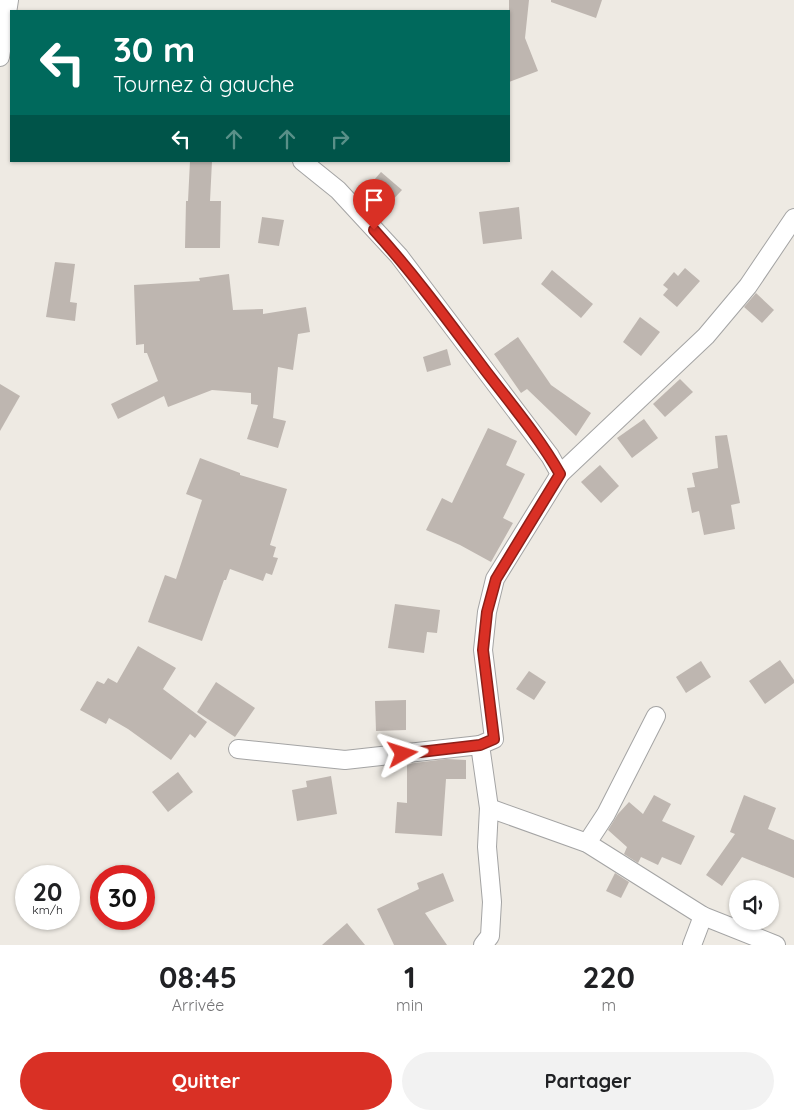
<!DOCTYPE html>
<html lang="fr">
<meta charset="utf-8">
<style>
:root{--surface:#fff;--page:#f2f2f2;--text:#202124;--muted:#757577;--accent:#d93025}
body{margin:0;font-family:Quicksand,sans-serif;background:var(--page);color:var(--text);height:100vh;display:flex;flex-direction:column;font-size:19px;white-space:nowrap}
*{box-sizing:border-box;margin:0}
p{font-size:16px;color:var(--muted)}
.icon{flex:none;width:28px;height:28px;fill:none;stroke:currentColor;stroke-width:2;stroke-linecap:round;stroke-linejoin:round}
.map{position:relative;height:945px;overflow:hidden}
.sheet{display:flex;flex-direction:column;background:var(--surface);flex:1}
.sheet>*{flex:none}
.top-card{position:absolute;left:10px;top:10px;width:500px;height:152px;border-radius:0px;box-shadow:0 1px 4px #0004;background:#00695c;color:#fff;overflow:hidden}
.buttons{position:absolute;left:729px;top:880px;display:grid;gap:10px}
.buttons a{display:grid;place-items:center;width:50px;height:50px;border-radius:50%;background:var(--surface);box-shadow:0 1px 4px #0004;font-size:25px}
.speed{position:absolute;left:15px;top:865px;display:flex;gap:10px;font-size:25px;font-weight:700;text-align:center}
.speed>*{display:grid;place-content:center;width:65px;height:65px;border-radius:50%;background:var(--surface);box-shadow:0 1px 4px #0004;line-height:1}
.speed small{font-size:12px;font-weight:400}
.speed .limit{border:8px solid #d22;background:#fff;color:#111}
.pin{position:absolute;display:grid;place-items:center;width:42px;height:42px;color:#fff;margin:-51px -21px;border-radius:50% 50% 50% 0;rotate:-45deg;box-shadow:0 0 5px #0007}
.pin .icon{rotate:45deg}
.me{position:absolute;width:55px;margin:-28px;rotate:84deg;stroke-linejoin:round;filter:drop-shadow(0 0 4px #0008)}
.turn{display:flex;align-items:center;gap:18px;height:105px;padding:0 20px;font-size:22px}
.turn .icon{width:65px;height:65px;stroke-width:2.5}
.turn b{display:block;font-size:35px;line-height:42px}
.lanes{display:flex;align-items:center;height:48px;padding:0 20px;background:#0003;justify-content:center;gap:25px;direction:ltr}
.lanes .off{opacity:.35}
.eta{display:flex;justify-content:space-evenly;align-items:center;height:85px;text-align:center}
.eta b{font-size:30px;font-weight:800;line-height:35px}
.button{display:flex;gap:10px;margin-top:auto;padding:10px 20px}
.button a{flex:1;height:58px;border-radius:30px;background:var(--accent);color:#fff;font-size:20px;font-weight:800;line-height:58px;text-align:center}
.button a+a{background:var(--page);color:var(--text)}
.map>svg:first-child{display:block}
.building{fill:#beb6b0}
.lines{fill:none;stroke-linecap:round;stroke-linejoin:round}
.minor-casing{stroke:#a4a4a4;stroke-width:20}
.minor{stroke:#fff;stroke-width:18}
.route-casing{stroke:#8d1f18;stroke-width:12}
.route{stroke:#d93025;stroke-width:9}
</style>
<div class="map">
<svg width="794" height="945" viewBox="0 0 794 945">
<rect width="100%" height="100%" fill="#eeeae3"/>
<g class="building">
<polygon points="509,0 529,0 525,38 538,71 509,82"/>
<polygon points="551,0 602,0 596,18 551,2"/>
<polygon points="190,161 212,161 210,201 221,201 220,248 185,248 186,201 188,201"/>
<polygon points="381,172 402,190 387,206 367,188"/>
<polygon points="519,207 522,239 483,244 479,212"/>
<polygon points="262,217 284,220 279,246 258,243"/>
<polygon points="55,262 75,264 70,302 77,303 75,321 46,317"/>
<polygon points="685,268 700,281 677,307 663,295 668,289 663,285 674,272 678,276"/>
<polygon points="552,270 593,304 581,318 541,284"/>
<polygon points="229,274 233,310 263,309 263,314 306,307 310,332 298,334 293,370 278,367 273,418 286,421 278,448 247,439 258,405 251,404 251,393 212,390 168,407 164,396 118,419 111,404 158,381 147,353 144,353 144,344 136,345 134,285 200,281 199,278"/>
<polygon points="756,293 774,310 762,323 744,307"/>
<polygon points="640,317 660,332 641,356 623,342"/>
<polygon points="518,337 551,385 591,413 576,436 527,389 521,393 494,354"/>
<polygon points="447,349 451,365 427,372 423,357"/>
<polygon points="680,379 693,392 665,417 653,404"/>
<polygon points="0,384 20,396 0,431"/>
<polygon points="644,419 658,438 632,458 617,438"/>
<polygon points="488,428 517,441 506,465 525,474 503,518 513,523 491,562 460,545 426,530 442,498 452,503"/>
<polygon points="727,435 740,503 731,505 735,529 704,535 699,511 692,513 687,488 695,487 692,473 718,468 715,436"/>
<polygon points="200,458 240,473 240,475 287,489 270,545 276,547 273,557 278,558 272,575 266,573 263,581 230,569 226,580 224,580 202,641 148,622 165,575 176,579 202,500 186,494"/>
<polygon points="600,465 619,486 601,503 581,482"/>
<polygon points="395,604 440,610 437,633 427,632 424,653 388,648"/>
<polygon points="138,646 176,668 163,689 207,722 195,738 190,734 171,760 128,729 109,718 106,724 80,710 97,681 104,684 108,678 117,683"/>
<polygon points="780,660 794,680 794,683 765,704 749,681"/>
<polygon points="701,661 711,677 686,693 676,677"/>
<polygon points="529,671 546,682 534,700 516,689"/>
<polygon points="216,682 255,708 235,737 197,712"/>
<polygon points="406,700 406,730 376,731 375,701"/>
<polygon points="446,759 466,760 466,779 446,779 442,836 395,833 397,802 407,803 407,764"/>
<polygon points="178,772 193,792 168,812 152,792"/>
<polygon points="331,776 337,814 297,821 292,790 307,787 306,781"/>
<polygon points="654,795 671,804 662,821 695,836 681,865 662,857 658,865 641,857 638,863 624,854 627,847 608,830 618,814 629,802 643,814"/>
<polygon points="744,795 776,808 768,829 794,840 794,878 742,857 722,886 706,875 735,834 730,832"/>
<polygon points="443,873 454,901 425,913 447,945 394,945 377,909 419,889 417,883"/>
<polygon points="615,873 629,882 621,898 606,891"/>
<polygon points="347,923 365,945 322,945"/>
</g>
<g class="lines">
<g class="minor-casing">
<g id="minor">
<polyline points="0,57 9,0"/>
<polyline points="302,161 338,190 399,256 550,456 560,474 495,579 487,612 483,650 494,739 480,745 489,808 487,847 492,902 490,936 483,945"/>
<polyline points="560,474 706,336 748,286 794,218"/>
<polyline points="238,749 345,760 480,745"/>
<polyline points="489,808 587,843 703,916 776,945"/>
<polyline points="587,843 606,814 656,716"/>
<polyline points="692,945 703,916"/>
</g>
</g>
<use href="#minor" class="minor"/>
</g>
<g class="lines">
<g class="route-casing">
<path id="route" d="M 374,230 C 414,274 449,322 485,370 C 511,404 539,437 560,474 L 496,579 L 487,612 L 483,650 L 494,739 L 480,745 L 403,754"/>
</g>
<use href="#route" class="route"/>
</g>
</svg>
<div class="buttons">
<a><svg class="icon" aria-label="sound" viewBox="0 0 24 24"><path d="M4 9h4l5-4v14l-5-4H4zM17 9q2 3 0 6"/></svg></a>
</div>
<div class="speed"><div>20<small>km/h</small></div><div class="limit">30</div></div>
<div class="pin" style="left:374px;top:230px;background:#d93025"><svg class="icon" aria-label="arrive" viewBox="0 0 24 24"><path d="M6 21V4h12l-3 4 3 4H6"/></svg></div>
<svg class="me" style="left:403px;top:754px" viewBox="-20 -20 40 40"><path d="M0-17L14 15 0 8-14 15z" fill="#d93025" stroke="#fff" stroke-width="4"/></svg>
<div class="top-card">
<div class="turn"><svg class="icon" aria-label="left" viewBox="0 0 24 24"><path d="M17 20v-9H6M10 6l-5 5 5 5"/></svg><div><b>30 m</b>Tournez à gauche</div></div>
<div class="lanes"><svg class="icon" aria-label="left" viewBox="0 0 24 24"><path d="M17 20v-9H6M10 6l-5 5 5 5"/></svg><svg class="icon off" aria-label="ahead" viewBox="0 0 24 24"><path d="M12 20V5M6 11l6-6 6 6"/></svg><svg class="icon off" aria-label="ahead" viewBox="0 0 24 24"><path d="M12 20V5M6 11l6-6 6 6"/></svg><svg class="icon off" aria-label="right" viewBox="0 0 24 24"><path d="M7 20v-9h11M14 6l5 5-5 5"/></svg></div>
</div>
</div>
<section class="sheet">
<div class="eta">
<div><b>08:45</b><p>Arrivée</p></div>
<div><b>1</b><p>min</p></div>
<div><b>220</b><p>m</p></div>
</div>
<div class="button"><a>Quitter</a><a>Partager</a></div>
</section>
